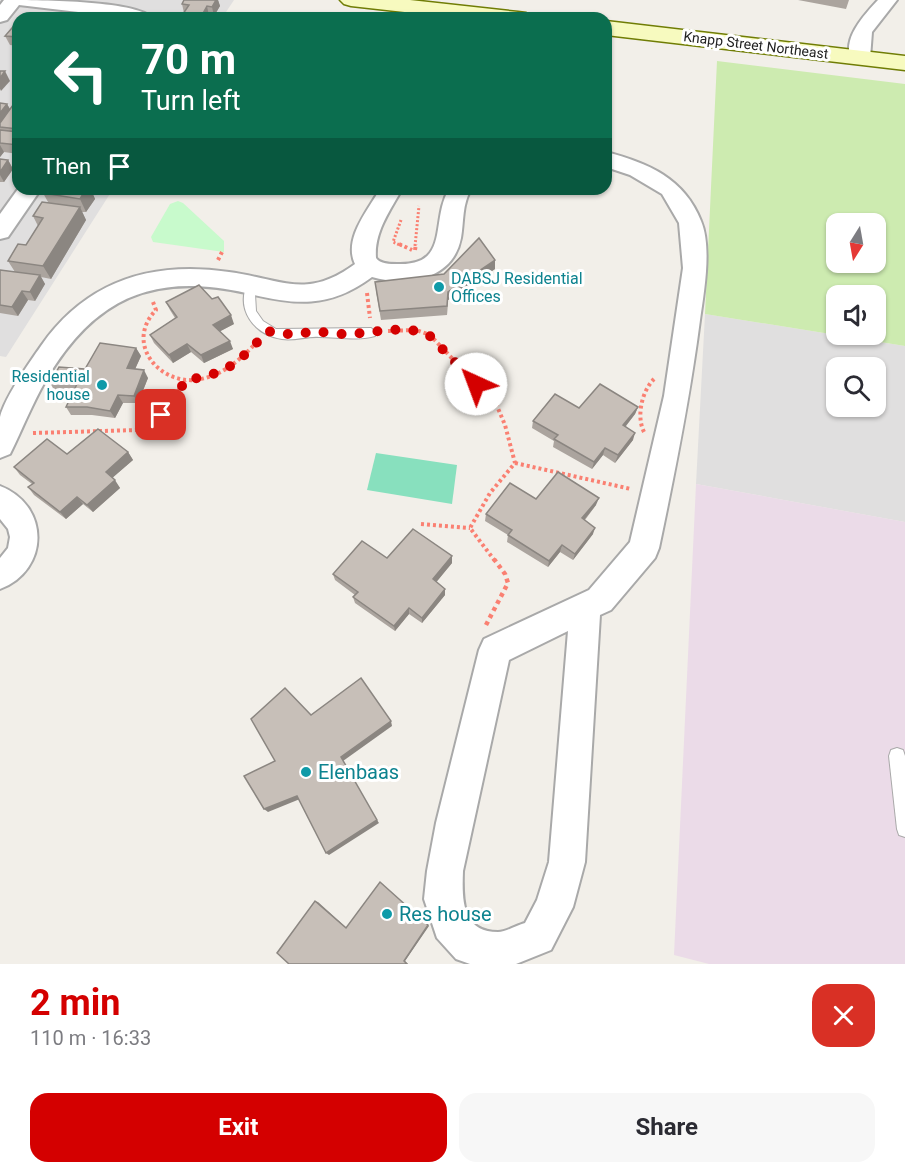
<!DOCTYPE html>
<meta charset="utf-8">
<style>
:root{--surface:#fff;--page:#f7f7f7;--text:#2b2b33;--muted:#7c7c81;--accent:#d40000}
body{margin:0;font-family:Roboto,sans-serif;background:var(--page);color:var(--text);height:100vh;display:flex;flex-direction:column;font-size:22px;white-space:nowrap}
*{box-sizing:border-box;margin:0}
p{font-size:20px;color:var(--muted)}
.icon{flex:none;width:33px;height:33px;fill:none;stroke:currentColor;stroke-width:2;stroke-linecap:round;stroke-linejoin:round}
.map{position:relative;height:964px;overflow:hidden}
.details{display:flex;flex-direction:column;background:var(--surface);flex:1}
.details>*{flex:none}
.banner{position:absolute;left:12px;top:12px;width:600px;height:183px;border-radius:18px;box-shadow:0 2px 4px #0004;background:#0b6e4f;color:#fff;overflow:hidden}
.needle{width:39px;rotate:191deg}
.controls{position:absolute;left:826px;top:213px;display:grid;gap:12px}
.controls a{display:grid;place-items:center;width:60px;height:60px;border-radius:12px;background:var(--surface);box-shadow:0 2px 4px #0004;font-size:30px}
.pin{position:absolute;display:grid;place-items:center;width:51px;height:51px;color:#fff;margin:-26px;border-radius:12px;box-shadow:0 3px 9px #0006}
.me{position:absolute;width:66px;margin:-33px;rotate:317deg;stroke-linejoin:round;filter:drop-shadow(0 0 4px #0008)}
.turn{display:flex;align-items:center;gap:21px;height:126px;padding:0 30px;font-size:27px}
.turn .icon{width:78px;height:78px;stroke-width:2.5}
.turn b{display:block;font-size:42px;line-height:51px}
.then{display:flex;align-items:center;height:57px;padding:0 30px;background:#0003;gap:12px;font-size:22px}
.round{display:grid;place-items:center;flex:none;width:63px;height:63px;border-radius:18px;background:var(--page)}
.summary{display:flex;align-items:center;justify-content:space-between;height:102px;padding:0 30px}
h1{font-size:36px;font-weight:700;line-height:45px;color:var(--accent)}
.action{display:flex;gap:12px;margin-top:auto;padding:12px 30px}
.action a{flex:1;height:69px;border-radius:18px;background:var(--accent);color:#fff;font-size:24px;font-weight:700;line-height:69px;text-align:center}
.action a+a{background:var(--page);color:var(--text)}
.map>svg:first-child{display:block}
.residential{fill:#e0dfdf;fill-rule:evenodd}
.industrial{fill:#ebdbe8}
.grass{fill:#cdebb0;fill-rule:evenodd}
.park{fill:#c8facc}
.pitch{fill:#88e0be}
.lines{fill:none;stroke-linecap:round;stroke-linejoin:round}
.service-casing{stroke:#a9a9a9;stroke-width:2}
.minor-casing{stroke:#a9a9a9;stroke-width:4}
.secondary-casing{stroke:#707d05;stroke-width:3}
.path-far2{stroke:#fa8072;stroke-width:3;stroke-dasharray:2 2;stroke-linecap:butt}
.path-far1{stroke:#fa8072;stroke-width:4;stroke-dasharray:3 3;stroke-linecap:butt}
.path{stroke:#fa8072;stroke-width:4.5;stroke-dasharray:4 4;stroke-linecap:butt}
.service{fill:#fff;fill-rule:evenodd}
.minor{fill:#fff;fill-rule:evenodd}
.secondary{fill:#f7fabf;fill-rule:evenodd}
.wall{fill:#aba49e}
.shaded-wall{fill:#8b8681}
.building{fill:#c7bfb8;stroke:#8b8681;stroke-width:1.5}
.route{stroke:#d40000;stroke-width:10;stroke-dasharray:0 18}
.culture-dot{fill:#0f9aa8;stroke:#fff;stroke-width:2}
.labels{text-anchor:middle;stroke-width:6;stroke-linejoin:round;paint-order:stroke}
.far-street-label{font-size:14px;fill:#222;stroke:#fff}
.culture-label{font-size:16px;fill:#0d838f;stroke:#fff;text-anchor:start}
.near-culture-label{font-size:20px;fill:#0d838f;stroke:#fff;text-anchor:start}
</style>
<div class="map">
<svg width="905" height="964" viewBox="0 0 905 964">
<rect width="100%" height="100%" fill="#f2efe9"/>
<g class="residential">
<polygon points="0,0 234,0 222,18 18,18 18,189 113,189 6,357 0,356"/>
<path d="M 705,314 L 905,346 L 905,522 L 696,484 ZM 837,368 L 876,368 L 876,406 L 837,406 Z"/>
</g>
<polygon class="industrial" points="696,484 905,522 905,964 709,964 674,955"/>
<path class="grass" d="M 717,61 L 905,84 L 905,346 L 705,314 ZM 837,224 L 876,224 L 876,262 L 837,262 ZM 837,296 L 876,296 L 876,334 L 837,334 Z"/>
<polygon class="park" points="178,201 183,203 224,241 224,252 153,242 151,237 170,204"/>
<polygon class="pitch" points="376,453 457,465 452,504 367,490"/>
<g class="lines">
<g class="service-casing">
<g id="service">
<path d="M 252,281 L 258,285 L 255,294 L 256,311 L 263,321 L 276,329 L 371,328 L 377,333 L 375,336 C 358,341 337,337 319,337 C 307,336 295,341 282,339 C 254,335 235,309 248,282 Z"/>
<polygon points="897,748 903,750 905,756 905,837 899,835 897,829 889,756 891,750"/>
</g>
</g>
<g class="minor-casing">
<g id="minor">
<path d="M 4,0 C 32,0 137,0 152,18 L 129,18 L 19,5 L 7,20 L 0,22 L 0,5 Z"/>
<path d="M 878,0 L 897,0 L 872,32 L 870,58 L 867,62 L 853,62 C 839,41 865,14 878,0 Z"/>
<path d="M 606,152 C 648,163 684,178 701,221 C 712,247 704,292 700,320 C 690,397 675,472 659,548 L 655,558 L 611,610 L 600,615 L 585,862 L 573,907 L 551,950 L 516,964 L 470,964 L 456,959 L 437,938 L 424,899 L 427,871 L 436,823 L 479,650 L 484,639 L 589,590 L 630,542 L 664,396 L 683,268 L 679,223 L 662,194 L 630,175 L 606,167 ZM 568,631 L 549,862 L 537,900 L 525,923 C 517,925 506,932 498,932 C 461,932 462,898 463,871 L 509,660 Z"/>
<polygon points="18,189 41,189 8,237 0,239 0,214"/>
<path d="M 380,189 L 402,189 C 390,211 374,232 376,258 C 380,264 390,264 397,264 C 451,266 430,221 449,189 L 471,189 C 462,205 464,220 461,238 C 453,280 407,287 372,277 C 329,309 295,305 246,293 C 153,272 94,298 46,380 C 32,404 22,430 10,454 L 0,458 C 0,445 0,429 0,417 C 5,397 29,363 41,346 C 87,280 152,261 229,272 C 282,279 306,300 355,264 C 343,239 368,210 380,189 Z"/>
<path d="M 0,486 C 50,505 50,570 0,589 L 0,558 L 8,548 L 10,537 L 8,529 L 0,519 Z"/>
</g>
</g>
<g class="secondary-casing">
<g id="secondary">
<polygon points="340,0 410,0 518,12 526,13 529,18 458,18 351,6 344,4"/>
<polygon points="606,21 905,56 905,70 606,35"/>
</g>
</g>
<g class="path-far2">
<polyline points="401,220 393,242 402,246"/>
<polyline points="415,246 419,206"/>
</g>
<g class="path-far1">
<polyline points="399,244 412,250"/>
<polyline points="415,250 416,244"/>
<polyline points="218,260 222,252"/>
<polyline points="367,293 370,318"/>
<path d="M 153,302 L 156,310 C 125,342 157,383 195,380 C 221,377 240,360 257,342"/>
<polyline points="388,331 416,330 430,335 497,406 505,425 515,463 490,493 470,528 495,561"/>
<path d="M 644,432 C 636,416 642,391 654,379"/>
<polyline points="33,433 138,430 153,421 166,410 185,380"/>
<polyline points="515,463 631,489"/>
<polyline points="421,524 470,528"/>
</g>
<polyline class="path" points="486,625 508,583 505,574 494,559"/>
<use href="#service" class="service"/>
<use href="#minor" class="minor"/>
<use href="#secondary" class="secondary"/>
</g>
<g class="wall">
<polygon points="184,0 218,0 220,6 214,16 183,14 184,13 182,4"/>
<polygon points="798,0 851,0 849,0 846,9"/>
<polygon points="18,21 18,46 10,45 5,36"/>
<polygon points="18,98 18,154 4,152 0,157 0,103 7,104 10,109"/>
<polygon points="0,159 8,160 13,169 4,182 0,182"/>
<polygon points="46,189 103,189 100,194 92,193 95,199 86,212 82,212 86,220 51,279 41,277 45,284 35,301 28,300 18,316 0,313 0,270 15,272 8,261 26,245 38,226 33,216 48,202 43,193"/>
<polygon points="495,269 448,300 447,315 381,320 376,291"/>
<polygon points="166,302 234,324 220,331 233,349 204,363 191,352 173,363 154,343 150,335 175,318 170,310"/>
<polygon points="136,348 141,356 135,369 148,378 138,403 123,403 115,418 92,415 71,415 66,407 74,392 55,391 50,383 85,369"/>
<polygon points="638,407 635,414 626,426 633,440 615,463 603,455 592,469 553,447 554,441 532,428 533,421 579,408"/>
<polygon points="128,452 133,460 112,478 120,488 93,512 83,504 66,519 34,495 28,487 32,484 20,475 14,467 67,454"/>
<polygon points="536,499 596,505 585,520 593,534 573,560 560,552 548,567 507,542 508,535 485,521 486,514"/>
<polygon points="387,558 452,563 436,582 445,589 445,595 422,623 409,614 395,631 355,603 353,597 355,595 335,580 333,574"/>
</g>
<g class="shaded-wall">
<polygon points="216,0 218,0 220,6 214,16 212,7"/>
<polygon points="207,6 209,16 208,18 201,18 201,17"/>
<polygon points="5,71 10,81 1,91 0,89 0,78"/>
<polygon points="7,104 12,113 0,127 0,113"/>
<polygon points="0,145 4,152 0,157"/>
<polygon points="8,160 13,169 4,182 0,175 0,172"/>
<polygon points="85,189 91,189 95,199 86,212 80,199"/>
<polygon points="98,189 103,189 100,194"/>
<polygon points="80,207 86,220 51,279 43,266"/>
<polygon points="495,260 495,269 448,300 447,315 448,292"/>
<polygon points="40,275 45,284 35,301 30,292"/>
<polygon points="22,291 28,300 18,316 12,307"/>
<polygon points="231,315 234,324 217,333 213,325"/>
<polygon points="230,341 233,349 204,363 201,355"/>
<polygon points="187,344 191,352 173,363 169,355"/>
<polygon points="136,348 141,356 132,376 127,368"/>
<polygon points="144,370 148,378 138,403 134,396"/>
<polygon points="118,395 123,403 115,418 110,411"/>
<polygon points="638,407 635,414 621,432 623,425"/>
<polygon points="635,433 633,440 615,463 618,455"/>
<polygon points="605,448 603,455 592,469 594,462"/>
<polygon points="128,452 133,460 111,479 106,472"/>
<polygon points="115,480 120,488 93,512 87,505"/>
<polygon points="77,497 83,504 66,519 60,512"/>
<polygon points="599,498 596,505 580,525 582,518"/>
<polygon points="595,528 593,534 573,560 575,554"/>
<polygon points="562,545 560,552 548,567 549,561"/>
<polygon points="452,556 452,563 434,585 433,579"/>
<polygon points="445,589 445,595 422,623 422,618"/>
<polygon points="409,608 409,614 395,631 394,626"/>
<polygon points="391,721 392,726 343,761 341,757"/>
<polygon points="297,796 300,799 268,812 264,809"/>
<polygon points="377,820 379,823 329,855 326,853"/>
<polygon points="315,901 318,902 348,929 346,928"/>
<polygon points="428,925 429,926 405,961 408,964 407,964 404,961"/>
</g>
<g class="building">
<polygon points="184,0 216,0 212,7 207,6 201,17 205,17 205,18 172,18 176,13 183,14 189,5 182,4"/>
<polygon points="46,13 43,17 52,18 20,18 23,15"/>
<polygon points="86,16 108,18 84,18"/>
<polygon points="18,21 18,37 5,36"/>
<polygon points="0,71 5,71 0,78"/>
<polygon points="18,98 18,129 0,127 0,123"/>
<polygon points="0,103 7,104 0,113"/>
<polygon points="0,130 18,132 18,145 0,143"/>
<polygon points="0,159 8,160 0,172"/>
<polygon points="46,189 86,189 80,199 43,193"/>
<polygon points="42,202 80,207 43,266 8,261 18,244 26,245 43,218 33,216"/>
<polygon points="479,238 495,260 448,292 447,306 380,311 375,282 444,274"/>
<polygon points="0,270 40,275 30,292 22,291 12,307 0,305"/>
<polygon points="199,285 212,299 218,297 231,315 213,325 230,341 201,355 187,344 169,355 150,335 177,317 166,302"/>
<polygon points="100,343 136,348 127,368 144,370 134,396 118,395 110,411 87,407 66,407 77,384 50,383 59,367 85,369"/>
<polygon points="600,384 638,407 623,425 635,433 618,455 605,448 594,462 554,439 558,435 533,421 555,394 579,408"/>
<polygon points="98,429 128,452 106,472 115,480 87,505 77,497 60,512 28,487 34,483 14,467 47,439 67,454"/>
<polygon points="558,472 599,498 582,518 595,528 575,554 562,545 549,561 508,535 512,530 486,514 510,483 536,499"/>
<polygon points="413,529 452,556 433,579 445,589 422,618 409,608 394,626 353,597 358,592 333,574 362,541 387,558"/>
<polygon points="361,678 391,721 341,757 377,820 326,853 297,796 264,809 244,776 275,761 251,719 285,688 311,715"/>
<polygon points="380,882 428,925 404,961 407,964 289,964 277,953 315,901 346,928"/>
</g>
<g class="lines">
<path class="route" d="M 161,415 L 179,392 L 185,380 C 230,374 238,362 268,331 C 287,337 300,332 319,332 C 326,332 334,334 342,334 C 370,335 403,323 429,335 L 476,384"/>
</g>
<g class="culture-dot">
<circle cx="439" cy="287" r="6"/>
<circle cx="102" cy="385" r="6"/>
<circle cx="306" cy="772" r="6"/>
<circle cx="387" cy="914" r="6"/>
</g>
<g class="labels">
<g class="far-street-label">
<text transform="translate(756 45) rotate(7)" y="5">Knapp Street Northeast</text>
</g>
<g class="culture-label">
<text x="451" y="284">DABSJ Residential<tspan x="451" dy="18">Offices</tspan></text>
<text x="90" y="382" text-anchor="end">Residential<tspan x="90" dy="18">house</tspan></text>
</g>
<g class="near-culture-label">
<text x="318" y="779">Elenbaas</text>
<text x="399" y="921">Res house</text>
</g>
</g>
</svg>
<div class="controls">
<a><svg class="needle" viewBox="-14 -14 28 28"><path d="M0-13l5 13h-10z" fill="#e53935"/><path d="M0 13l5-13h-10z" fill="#7c7c81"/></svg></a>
<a><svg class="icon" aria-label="sound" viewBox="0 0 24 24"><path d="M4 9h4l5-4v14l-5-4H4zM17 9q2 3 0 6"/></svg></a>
<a><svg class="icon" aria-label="search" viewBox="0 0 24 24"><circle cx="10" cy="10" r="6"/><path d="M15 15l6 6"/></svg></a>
</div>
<div class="pin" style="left:161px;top:415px;background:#d93025"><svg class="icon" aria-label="arrive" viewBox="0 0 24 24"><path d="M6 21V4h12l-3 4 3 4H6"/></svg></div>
<svg class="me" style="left:476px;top:384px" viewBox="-20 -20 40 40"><circle r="19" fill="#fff"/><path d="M0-13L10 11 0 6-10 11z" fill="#d40000"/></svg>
<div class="banner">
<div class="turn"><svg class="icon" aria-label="left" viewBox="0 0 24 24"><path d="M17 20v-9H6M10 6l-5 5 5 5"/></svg><div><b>70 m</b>Turn left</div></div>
<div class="then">Then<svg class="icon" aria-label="arrive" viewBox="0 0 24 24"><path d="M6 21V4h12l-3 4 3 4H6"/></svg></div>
</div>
</div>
<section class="details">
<div class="summary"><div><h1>2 min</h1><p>110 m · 16:33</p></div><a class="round" style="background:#d93025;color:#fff"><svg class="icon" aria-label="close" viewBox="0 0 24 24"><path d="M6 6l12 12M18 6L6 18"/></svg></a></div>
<div class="action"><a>Exit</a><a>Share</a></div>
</section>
